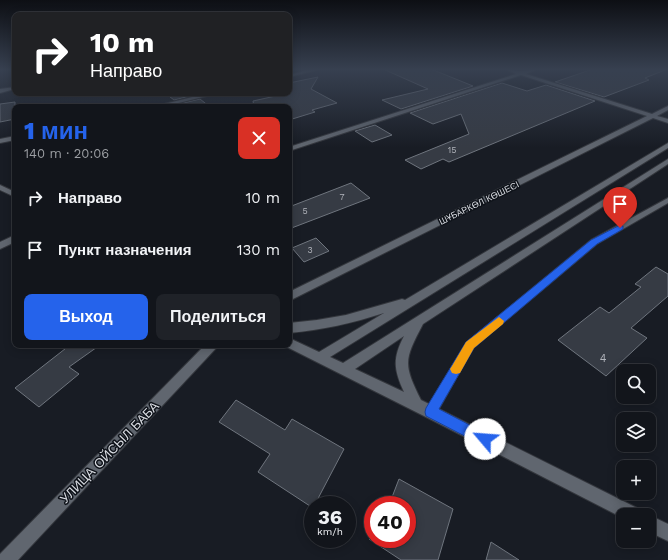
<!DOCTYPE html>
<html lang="ru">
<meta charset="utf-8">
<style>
:root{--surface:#12151b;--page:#1f2228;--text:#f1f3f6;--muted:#9c9fa3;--line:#31343a;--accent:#2563eb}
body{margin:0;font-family:"Work Sans",sans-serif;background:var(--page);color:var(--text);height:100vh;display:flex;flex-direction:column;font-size:15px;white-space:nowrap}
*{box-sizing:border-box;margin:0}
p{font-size:13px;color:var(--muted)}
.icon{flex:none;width:22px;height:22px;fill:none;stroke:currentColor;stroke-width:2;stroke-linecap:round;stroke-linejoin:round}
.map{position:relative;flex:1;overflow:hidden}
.drawer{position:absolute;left:12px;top:104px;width:280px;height:244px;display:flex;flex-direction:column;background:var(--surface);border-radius:8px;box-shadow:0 2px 10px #0003,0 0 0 1px var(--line)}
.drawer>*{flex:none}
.guide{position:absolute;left:12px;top:12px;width:280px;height:84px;border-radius:8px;box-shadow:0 2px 10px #0003,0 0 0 1px var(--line);background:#202124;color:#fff;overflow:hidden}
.tools{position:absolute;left:616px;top:364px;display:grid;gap:8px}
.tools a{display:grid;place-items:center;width:40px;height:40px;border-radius:8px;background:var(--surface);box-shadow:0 2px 10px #0003,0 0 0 1px var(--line);font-size:20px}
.speed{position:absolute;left:304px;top:496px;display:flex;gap:8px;font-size:20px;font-weight:700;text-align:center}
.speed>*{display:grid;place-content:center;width:52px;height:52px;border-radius:50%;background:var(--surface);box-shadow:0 2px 10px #0003,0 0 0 1px var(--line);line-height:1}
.speed small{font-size:10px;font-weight:400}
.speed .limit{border:6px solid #d22;background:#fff;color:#111}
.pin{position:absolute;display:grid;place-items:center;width:34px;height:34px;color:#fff;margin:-41px -17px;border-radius:50% 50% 50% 0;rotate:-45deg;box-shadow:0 0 4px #0007}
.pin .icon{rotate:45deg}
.me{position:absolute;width:44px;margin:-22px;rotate:297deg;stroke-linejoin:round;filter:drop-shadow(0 0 3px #0008)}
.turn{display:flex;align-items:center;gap:14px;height:84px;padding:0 12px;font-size:18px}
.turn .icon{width:52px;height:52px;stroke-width:2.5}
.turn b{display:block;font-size:28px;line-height:34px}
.round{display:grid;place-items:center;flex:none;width:42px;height:42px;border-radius:8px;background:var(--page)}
.overview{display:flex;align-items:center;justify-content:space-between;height:68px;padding:0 12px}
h1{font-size:24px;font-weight:800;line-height:30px;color:var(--accent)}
.action{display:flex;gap:8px;margin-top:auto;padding:8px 12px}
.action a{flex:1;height:46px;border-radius:8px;background:var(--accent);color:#fff;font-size:16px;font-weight:800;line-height:46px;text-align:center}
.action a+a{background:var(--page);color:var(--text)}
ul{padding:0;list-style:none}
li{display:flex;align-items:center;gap:12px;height:52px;padding:0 12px}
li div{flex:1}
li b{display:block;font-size:15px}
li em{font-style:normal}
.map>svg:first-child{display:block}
.building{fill:#363b44;stroke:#6f757e}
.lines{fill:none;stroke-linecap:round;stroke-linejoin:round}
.lane-casing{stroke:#33363c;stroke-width:2}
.street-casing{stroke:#33363c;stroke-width:2}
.secondary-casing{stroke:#33363c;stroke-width:2}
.lane{fill:#60666f;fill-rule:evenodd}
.street{fill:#60666f;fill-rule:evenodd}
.secondary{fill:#60666f;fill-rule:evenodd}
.route{fill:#2563eb;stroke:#184099}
.slow{fill:#f59e0b}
.labels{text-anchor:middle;stroke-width:3;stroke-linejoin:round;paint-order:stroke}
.number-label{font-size:9px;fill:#b1b4bb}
.far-street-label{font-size:9px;fill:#dadde3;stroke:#0f131a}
.near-number-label{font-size:11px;fill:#b1b4bb}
.near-street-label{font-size:13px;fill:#dadde3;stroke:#0f131a}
</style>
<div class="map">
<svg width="668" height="560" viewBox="0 0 668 560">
<rect width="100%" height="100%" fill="#181c24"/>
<g class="building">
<polygon points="383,69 431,69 473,86 401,109 382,100 428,89"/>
<polygon points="593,69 665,69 665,70 645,78 649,80 604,97 555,82"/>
<polygon points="318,77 311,89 337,103 312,110 315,112 289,120 289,107 254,107 253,101 289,93 289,83"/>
<polygon points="502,83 527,91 546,85 595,101 449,162 443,159 421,169 405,160 469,134 461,114 433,124 410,113"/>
<polygon points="165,93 192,93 194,95 174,100"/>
<polygon points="200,99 210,107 183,107 179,104"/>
<polygon points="15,102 15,119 0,122 0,104"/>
<polygon points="375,125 392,135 372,142 355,131"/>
<polygon points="351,183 370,198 289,229 289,207"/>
<polygon points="316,238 329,251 304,262 292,248"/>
<polygon points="656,267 668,274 668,296 631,328 647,338 606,376 558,340 600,307 609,313 641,287 635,284"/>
<polygon points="70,345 100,345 69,367 79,374 39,407 15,388"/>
<polygon points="236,400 285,430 292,419 344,449 313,508 258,472 270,454 219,422"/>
<polygon points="399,479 453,509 438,560 401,560 369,539 407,539 407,505 389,505"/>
<polygon points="491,542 519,560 486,560"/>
</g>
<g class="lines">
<g class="lane-casing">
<polygon id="lane" points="668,198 668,203 597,244 473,348 435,416 431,417 427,416 426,412 427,408 467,342 591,240"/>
</g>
<g class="street-casing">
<g id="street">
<polygon points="311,69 321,69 289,77 289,75"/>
<path d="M 505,69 C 511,69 518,72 523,71 C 528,71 532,69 537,69 L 526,74 L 652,114 L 668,106 L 668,110 L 657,116 L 668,119 L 668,123 L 653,118 L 289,301 L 289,292 L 647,116 L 521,75 L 289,151 L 289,147 L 516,74 Z"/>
<polygon points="15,87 15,89 0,93 0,89"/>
<polygon points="209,93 219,93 162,107 152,107"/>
<polygon points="15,136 15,140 0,143 0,139"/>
<polygon points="15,235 15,242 0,249 0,242"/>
<polygon points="205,345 219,345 18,560 0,560 0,554"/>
</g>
</g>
<g class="secondary-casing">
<g id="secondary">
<path d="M 668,143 L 668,148 L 330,357 L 343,363 L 668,159 L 668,164 L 423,324 C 404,360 403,364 421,400 L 639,509 L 641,515 L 623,515 L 623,518 L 426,417 L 285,346 L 284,345 L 289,345 L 289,338 L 319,352 L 384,313 C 353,323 322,330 289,333 L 289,323 L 317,320 L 346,315 L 402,299 L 405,300 ZM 404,336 C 392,359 394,370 404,392 L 355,369 Z"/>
<polygon points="0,185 15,192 15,197 0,190"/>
<polygon points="649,515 668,524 668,541 649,532"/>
</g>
</g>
<use href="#lane" class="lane"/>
<use href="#street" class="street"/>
<use href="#secondary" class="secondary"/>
</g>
<linearGradient id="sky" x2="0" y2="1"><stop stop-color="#0d0f14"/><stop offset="0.47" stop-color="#374050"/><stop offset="1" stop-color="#374050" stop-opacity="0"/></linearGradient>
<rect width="668" height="148" fill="url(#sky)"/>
<polygon class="route" points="620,225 623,226 623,229 597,244 474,348 439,409 489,435 491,439 489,444 485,446 480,444 426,416 425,412 426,408 466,342 591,240"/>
<polygon class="slow" points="499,317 504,321 503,324 474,348 460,373 456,374 452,373 450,369 452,366 466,342"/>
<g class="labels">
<g class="number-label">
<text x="452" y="153">15</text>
<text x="342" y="200">7</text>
<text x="305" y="214">5</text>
<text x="310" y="253">3</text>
</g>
<g class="far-street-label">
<text transform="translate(479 203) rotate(-26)" y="3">ШҰБАРКӨЛ КӨШЕСІ</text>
</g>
<g class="near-number-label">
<text x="603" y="362">4</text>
</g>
<g class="near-street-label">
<text transform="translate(109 452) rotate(-46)" y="5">УЛИЦА ОЙСЫЛ БАБА</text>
</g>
</g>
</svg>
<div class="tools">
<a><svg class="icon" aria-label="search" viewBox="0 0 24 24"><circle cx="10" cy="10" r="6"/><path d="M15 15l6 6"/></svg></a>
<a><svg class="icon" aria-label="layers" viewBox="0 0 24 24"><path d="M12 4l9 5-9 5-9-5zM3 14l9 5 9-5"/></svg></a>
<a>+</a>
<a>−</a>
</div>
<div class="speed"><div>36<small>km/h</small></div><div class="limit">40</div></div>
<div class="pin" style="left:620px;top:228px;background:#d93025"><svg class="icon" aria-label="arrive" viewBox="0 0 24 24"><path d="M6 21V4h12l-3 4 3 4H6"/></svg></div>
<svg class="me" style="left:485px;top:439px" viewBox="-20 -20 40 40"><circle r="19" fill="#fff"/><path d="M0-13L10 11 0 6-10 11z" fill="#2563eb"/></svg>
<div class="guide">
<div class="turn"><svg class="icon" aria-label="right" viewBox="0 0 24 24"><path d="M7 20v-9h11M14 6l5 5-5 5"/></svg><div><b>10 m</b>Направо</div></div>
</div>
<section class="drawer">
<div class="overview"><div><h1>1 мин</h1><p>140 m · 20:06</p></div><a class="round" style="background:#d93025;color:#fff"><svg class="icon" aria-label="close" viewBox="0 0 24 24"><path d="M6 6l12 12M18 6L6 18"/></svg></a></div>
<ul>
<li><svg class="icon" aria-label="right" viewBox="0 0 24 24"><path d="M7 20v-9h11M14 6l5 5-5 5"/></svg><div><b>Направо</b></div><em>10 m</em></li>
<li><svg class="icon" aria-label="arrive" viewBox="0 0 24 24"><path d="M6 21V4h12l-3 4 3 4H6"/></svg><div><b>Пункт назначения</b></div><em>130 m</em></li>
</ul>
<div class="action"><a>Выход</a><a>Поделиться</a></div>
</section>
</div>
